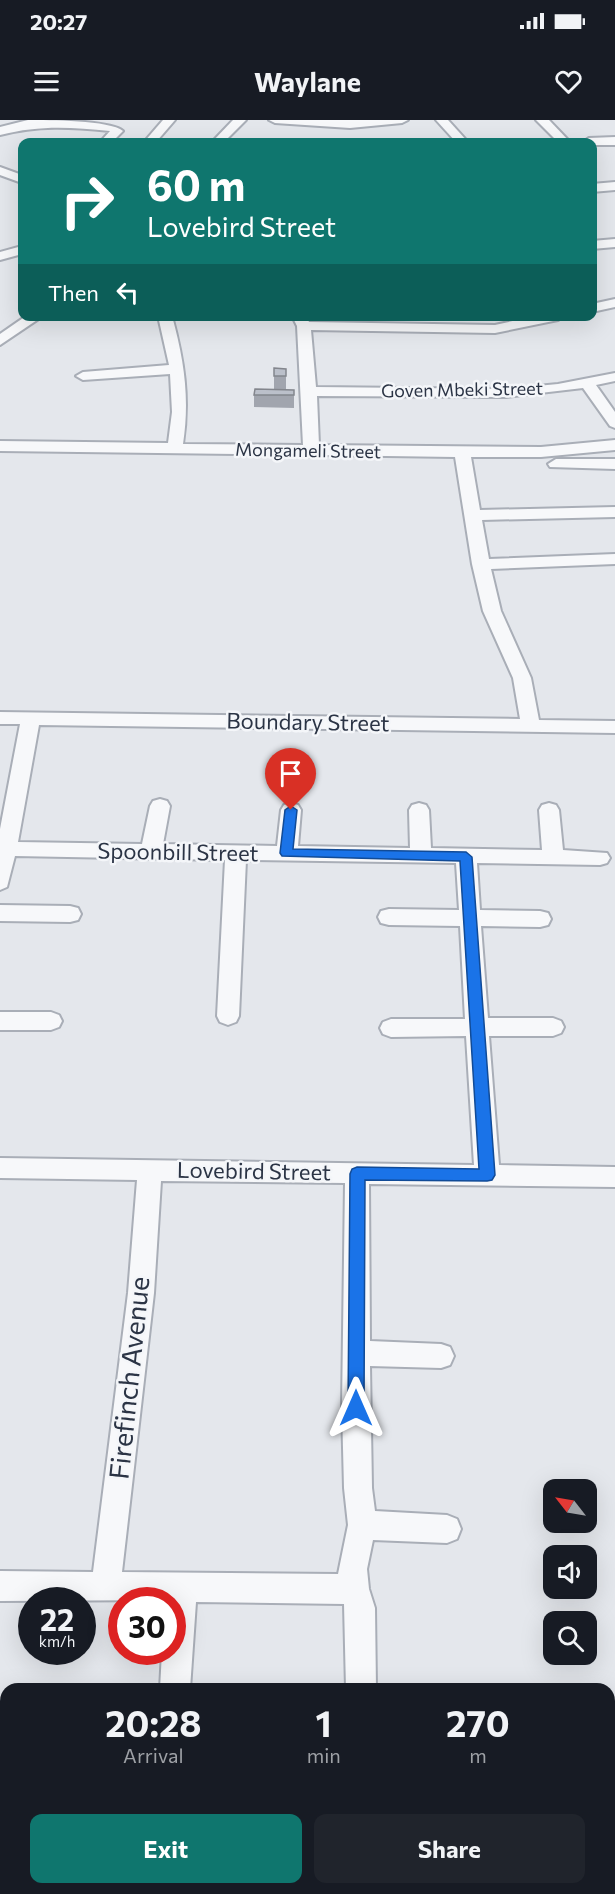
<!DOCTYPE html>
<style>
:root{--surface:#171b24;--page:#20242c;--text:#f1f3f6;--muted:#9ea1a6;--accent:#0f766e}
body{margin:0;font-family:Commissioner,sans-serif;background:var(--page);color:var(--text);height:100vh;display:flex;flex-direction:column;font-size:22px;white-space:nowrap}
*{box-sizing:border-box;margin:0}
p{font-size:20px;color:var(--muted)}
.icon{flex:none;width:33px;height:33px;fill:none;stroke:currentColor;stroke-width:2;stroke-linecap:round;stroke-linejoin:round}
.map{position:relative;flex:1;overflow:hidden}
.side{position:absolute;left:0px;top:1563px;width:615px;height:212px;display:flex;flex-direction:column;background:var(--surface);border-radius:18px 18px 0 0;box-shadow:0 6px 24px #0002}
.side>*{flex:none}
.top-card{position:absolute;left:18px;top:18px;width:579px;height:183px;border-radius:12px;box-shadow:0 6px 24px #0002;background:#0f766e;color:#fff;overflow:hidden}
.needle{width:39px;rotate:301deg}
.tools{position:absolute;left:543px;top:1359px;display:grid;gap:12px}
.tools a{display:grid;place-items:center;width:54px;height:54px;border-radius:12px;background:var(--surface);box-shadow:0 6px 24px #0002;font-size:30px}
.speed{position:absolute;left:18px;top:1467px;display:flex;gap:12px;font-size:30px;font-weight:700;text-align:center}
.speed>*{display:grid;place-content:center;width:78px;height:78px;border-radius:50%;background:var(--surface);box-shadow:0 6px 24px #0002;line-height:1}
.speed small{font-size:15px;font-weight:400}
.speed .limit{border:9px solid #d22;background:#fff;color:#111}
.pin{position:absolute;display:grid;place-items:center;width:51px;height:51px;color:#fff;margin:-62px -26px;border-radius:50% 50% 50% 0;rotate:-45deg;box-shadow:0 0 6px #0007}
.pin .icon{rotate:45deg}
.me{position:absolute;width:66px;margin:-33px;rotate:0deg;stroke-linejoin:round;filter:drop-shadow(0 0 4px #0008)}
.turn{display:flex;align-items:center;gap:21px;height:126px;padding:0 30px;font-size:27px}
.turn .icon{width:78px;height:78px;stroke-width:2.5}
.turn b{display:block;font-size:42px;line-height:51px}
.then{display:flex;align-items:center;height:57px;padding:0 30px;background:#0003;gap:12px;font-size:22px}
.eta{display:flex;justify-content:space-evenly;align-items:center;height:102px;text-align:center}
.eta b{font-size:36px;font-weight:700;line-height:42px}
.button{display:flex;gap:12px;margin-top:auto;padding:12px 30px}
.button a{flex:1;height:69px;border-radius:12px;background:var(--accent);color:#fff;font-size:24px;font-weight:700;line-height:69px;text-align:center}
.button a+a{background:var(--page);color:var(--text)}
.status{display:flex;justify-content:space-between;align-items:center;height:42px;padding:0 30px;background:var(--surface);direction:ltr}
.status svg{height:16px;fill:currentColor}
header{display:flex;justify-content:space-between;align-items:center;height:78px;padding:0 30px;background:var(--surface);font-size:27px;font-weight:700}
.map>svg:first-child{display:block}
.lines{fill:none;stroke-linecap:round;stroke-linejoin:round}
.minor-casing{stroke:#a9aeb7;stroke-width:4}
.minor{fill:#f7f8fa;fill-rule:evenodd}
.wall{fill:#a1a5ae}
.building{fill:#bbc0ca;stroke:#83868d;stroke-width:1.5}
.route{fill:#1a73e8;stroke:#114b97;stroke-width:1.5}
.labels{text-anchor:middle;stroke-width:5;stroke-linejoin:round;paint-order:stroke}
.far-street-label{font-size:18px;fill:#2b3445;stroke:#f4f6f9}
.street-label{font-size:22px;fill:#2b3445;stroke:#f4f6f9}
.near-street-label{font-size:27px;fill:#2b3445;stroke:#f4f6f9}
</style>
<div class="status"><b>20:27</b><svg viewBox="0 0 49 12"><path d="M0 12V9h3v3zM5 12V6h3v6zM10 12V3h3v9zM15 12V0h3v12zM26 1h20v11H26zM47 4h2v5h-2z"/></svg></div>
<header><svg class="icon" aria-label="menu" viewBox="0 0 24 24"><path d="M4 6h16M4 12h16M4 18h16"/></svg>Waylane<svg class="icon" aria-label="heart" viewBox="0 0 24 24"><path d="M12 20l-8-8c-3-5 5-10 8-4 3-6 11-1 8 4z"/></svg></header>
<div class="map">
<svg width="615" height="1774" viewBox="0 0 615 1774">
<rect width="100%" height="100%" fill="#e4e7ec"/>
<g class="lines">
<g class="minor-casing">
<g id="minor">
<path d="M 28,0 C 48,0 110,0 123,11 L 112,22 L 100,22 L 110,11 C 70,7 39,5 0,15 L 0,7 Z"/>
<polygon points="163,0 175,0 156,22 144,22"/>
<polygon points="233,0 246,0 224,22 212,22"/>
<polygon points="269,0 408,0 402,3 350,8 275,3"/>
<polygon points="436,0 448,0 468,22 456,22"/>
<polygon points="536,0 549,0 570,22 558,22"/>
<polygon points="615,17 615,25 592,25 592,22 583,22 589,18"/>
<polygon points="0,47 22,55 22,63 0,55"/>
<polygon points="615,62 615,70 592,72 592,64"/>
<polygon points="615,119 615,127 592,129 592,121"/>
<polygon points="22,126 22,134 0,140 0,132"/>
<polygon points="615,179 615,187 592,192 592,184"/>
<polygon points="26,196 43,196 0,225 0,214"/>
<path d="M 158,196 L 172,196 C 184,240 190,278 183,324 L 303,325 L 297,206 L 292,196 L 306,196 L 309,202 L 495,205 L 535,196 L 565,196 L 558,200 L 495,213 L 311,210 L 316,267 L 506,269 L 558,264 L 615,253 L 615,261 L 596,265 L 615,292 L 615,308 L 610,306 L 583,268 L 506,277 L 317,276 L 319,325 L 541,327 L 615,320 L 615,330 L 541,337 L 471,337 L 480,390 L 615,387 L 615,397 L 482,400 L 489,439 L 615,434 L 615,444 L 491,449 L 501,491 L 531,558 L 539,600 L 615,601 L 615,613 L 39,605 L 18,722 L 142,724 L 150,686 L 153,681 L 160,679 L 167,681 L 170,686 L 163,724 L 277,726 L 281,690 L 284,685 L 291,683 L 298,685 L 301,690 L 298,726 L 410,728 L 409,690 L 412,685 L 419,683 L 426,685 L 429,690 L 431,728 L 542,730 L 539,690 L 542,685 L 549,683 L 556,685 L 559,690 L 563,730 L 607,733 L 610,738 L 607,743 L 600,745 L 477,743 L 480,790 L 540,791 L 548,793 L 551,799 L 548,805 L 540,807 L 481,806 L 488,898 L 553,898 L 561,901 L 564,907 L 561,913 L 553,916 L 489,916 L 499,1045 L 615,1047 L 615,1067 L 369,1064 L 370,1221 L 441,1224 L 450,1227 L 454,1236 L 450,1245 L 441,1248 L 370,1246 L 372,1368 L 375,1391 L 447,1395 L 457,1399 L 461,1409 L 457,1419 L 447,1423 L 373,1420 L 367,1449 L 369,1469 L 375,1488 L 376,1569 L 346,1569 L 344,1484 L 196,1482 L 190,1569 L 160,1569 L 162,1532 L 172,1532 L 172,1480 L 0,1481 L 0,1451 L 93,1452 L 128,1173 L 137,1060 L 0,1058 L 0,1038 L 474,1045 L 466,916 L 391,917 L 383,914 L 380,908 L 383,902 L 391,899 L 465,899 L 460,806 L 389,805 L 381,803 L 378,797 L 381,791 L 389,789 L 459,790 L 456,743 L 246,740 L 239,896 L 236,902 L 228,905 L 220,902 L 217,896 L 225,740 L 15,736 L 7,767 L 0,770 L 0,709 L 20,604 L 0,604 L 0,592 L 520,599 L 513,558 L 483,491 L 472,444 L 455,337 L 317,335 L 311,337 L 305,335 L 0,331 L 0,321 L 168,323 L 172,292 L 170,254 L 83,260 L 76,256 L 83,252 L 169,245 ZM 161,1061 L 345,1063 L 342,1288 L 344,1368 L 348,1405 L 338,1454 L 122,1452 L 154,1173 Z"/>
<polygon points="556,339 615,339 615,349 550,347 548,344"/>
<polygon points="0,785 70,786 78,788 81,794 78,800 70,802 0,801"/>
<polygon points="0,892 51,892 59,895 62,901 59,907 51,910 0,910"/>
</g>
</g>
<use href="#minor" class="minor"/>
</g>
<g class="wall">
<polygon points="274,248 286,249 286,269 274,269"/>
<polygon points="294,270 294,288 254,287 254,275"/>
</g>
<g class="building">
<polygon points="274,248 286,249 286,256 274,256"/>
<polygon points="255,269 294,270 294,275 254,275"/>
</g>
<polygon class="route" points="291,686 297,690 293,729 466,732 472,737 495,1055 492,1060 487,1061 365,1060 364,1288 362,1294 356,1296 350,1294 348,1288 350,1054 352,1049 357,1047 479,1049 460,741 282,736 280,733 285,690"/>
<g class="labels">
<g class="far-street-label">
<text transform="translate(462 270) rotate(-1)" y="6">Goven Mbeki Street</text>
<text transform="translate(308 331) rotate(1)" y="6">Mongameli Street</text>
</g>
<g class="street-label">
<text transform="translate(308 602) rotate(1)" y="8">Boundary Street</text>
<text transform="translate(178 732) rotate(1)" y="8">Spoonbill Street</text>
<text transform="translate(254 1051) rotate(1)" y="8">Lovebird Street</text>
</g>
<g class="near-street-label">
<text transform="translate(130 1258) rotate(-84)" y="9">Firefinch Avenue</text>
</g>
</g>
</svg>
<div class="tools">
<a><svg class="needle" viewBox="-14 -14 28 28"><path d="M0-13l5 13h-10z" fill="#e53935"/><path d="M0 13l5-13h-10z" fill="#9ea1a6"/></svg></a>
<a><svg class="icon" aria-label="sound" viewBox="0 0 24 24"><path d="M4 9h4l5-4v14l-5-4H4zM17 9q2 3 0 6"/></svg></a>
<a><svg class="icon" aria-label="search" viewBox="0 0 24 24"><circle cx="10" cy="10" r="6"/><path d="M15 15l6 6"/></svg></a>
</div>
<div class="speed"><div>22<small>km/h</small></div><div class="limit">30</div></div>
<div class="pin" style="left:291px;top:690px;background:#d93025"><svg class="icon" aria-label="arrive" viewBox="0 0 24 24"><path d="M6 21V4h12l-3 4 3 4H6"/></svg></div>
<svg class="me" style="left:356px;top:1288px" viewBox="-20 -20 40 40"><path d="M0-17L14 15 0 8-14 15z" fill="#1a73e8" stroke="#fff" stroke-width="4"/></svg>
<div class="top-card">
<div class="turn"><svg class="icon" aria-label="right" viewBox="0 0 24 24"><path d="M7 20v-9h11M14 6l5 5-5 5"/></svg><div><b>60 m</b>Lovebird Street</div></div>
<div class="then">Then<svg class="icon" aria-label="left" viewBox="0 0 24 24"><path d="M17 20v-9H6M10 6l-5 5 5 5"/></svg></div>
</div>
<section class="side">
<div class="eta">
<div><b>20:28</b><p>Arrival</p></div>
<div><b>1</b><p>min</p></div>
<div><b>270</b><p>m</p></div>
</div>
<div class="button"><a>Exit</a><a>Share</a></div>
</section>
</div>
